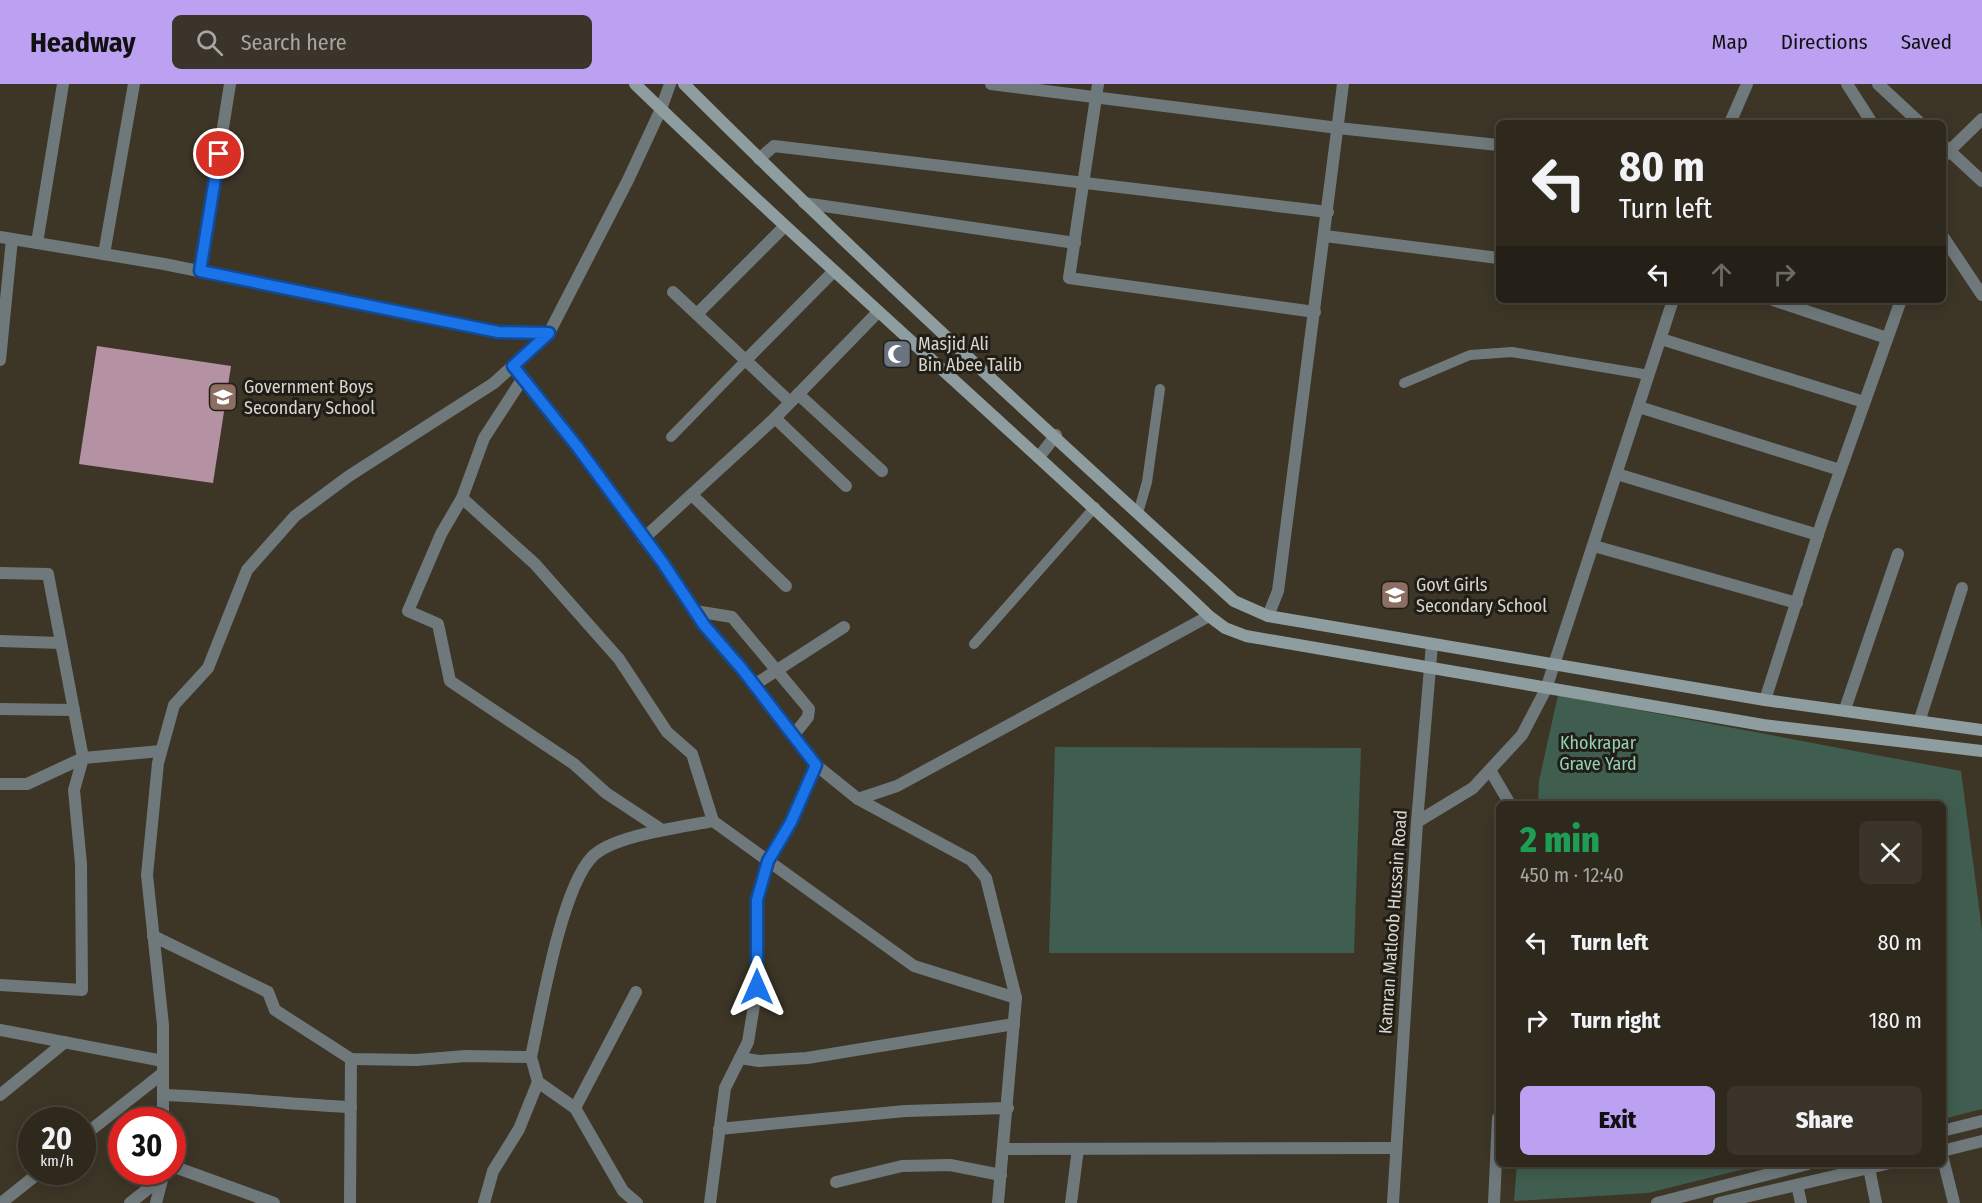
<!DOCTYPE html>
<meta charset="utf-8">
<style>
:root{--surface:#2e281d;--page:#3a342a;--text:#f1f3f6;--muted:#a7a6a4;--line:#49443b;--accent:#bca0f2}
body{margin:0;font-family:"Fira Sans Condensed",sans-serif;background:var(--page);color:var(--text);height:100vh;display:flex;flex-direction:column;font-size:22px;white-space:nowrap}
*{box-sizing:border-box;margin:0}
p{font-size:20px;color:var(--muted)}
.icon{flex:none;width:33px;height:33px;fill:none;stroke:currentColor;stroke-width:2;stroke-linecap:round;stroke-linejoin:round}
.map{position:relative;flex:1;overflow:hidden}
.sheet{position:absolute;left:1496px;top:717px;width:450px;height:366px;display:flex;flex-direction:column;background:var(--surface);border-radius:9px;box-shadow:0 3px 15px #0003,0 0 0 2px var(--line)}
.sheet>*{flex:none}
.hud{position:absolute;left:1496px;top:36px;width:450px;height:183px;border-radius:9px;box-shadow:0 3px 15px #0003,0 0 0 2px var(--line);background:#2e281d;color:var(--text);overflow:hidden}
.speed{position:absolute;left:18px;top:1023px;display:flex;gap:12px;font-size:30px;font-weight:700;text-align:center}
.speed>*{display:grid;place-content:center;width:78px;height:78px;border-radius:50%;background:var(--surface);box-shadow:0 3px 15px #0003,0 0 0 2px var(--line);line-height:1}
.speed small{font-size:15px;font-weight:400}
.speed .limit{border:9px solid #d22;background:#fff;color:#111}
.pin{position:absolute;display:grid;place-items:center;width:51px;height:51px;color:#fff;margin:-26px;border:3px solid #fff;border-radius:50%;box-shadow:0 2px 6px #0007}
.me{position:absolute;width:66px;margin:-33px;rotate:0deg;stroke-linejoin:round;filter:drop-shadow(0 0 4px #0008)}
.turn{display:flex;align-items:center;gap:21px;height:126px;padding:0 24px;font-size:27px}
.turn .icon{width:78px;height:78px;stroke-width:2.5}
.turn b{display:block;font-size:42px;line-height:51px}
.lanes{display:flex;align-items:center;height:57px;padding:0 24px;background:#0003;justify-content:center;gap:30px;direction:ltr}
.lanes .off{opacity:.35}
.round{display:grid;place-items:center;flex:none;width:63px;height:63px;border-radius:9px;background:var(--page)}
.summary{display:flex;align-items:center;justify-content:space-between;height:102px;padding:0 24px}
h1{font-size:36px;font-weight:800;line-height:45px;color:#1e9e55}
.primary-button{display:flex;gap:12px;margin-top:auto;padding:12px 24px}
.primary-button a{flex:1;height:69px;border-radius:9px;background:var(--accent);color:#111;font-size:24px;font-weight:800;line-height:69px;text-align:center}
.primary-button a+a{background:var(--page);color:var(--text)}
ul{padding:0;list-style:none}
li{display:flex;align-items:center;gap:18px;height:78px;padding:0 24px}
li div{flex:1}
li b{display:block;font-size:22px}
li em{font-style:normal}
header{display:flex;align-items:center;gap:36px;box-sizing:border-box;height:84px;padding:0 30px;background:var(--accent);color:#111}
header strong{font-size:28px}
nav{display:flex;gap:33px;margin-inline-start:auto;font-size:21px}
.search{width:420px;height:54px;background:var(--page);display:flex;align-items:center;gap:15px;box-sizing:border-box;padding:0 21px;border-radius:9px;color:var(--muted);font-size:22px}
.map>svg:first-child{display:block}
.green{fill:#405e4f}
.building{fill:#b592a3}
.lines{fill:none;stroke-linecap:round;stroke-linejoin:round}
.service{stroke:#6f797b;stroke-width:10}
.minor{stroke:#6f797b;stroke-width:12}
.tertiary{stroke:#6f797b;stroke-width:12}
.secondary{stroke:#8e9da0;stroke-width:12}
.route-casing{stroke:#114b97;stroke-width:15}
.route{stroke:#1a73e8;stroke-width:10}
.labels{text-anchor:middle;stroke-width:6;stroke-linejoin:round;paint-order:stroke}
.poi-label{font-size:18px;fill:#dad5cd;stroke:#211e17;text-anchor:start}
.park-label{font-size:18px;fill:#93d1b3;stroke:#211e17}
.street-label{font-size:18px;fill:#dad5cd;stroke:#211e17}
</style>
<header>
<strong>Headway</strong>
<div class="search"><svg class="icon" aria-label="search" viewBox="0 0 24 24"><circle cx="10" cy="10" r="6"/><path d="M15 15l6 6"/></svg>Search here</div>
<nav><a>Map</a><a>Directions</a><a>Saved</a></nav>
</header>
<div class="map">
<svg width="1982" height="1119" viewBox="0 0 1982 1119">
<rect width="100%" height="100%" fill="#3d3627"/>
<g class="green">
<polygon points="1558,611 1961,687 1982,846 1982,1025 1943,1035 1942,720 1538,720 1539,697"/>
<polygon points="1055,663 1361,664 1354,869 1049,869"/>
<polygon points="1517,1080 1764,1080 1648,1109 1514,1117"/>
</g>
<polygon class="building" points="97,262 231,282 213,399 79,380"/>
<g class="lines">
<g class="service">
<polyline points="1404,299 1470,271 1512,268 1649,291"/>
<polyline points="671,353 746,276"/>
<polyline points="1138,429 1147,398 1160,305"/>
<polyline points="974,560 1095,423"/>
</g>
<g class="minor">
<polyline points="991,0 1338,44 1498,61"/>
<polyline points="1098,0 1069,194 1315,228"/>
<polyline points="1878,0 1920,39"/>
<polyline points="1942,60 1982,97"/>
<polyline points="1942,74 1982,35"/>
<polyline points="759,75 774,62 1328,128"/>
<polyline points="804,119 1075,159"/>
<polyline points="1325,152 1498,174"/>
<polyline points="0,153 164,180 498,248 549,249"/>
<polyline points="37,159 63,0"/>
<polyline points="104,170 134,0"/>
<polyline points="200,187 230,0"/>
<polyline points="673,208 790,318"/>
<polyline points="1773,216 1887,254"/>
<polyline points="697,230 785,142"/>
<polyline points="1661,255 1864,318"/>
<polyline points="0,276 12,155"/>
<polyline points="746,276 834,187"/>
<polyline points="513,282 576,361 663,479 704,541 742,585 816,681 858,715 971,776 986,794 1016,914 998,1119"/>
<polyline points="523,294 484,354 462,414 441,450 408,527 438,540 450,597 574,680 606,709 662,746"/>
<polyline points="798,310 882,387"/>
<polyline points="1639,323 1840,386"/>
<polyline points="775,334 846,402"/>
<polyline points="1617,390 1818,451"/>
<polyline points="693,412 786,502"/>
<polyline points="462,414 535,480 619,575 667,648 692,670 713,737 914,882 1016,914"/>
<polyline points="643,455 775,334 878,228"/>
<polyline points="1594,462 1797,519"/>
<polyline points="0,489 48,490 83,674 74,706 81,780 82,906 0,901"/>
<polyline points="695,527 732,533 809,625 808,633 793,652"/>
<polyline points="1268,532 1278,507 1343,0"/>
<polyline points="0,557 61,559"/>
<polyline points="754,601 844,543"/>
<polyline points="1765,616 1823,435 1901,216"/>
<polyline points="0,625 74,626"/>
<polyline points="1845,625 1898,470"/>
<polyline points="1920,635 1962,504"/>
<polyline points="1490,686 1510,720"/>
<polyline points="0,700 27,700 83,674 161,667"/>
<polyline points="858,715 897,702 1209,532"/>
<polyline points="1417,738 1473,704 1522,651 1546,605"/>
<polyline points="153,852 268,908 275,926 351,975 416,976 466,972 531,973 538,998 575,1024 623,1107 637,1119"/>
<polyline points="0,946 163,977"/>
<path d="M 531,973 C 541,927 561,805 592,773 C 613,751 683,743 713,737"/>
<polyline points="740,974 759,977 807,974 1014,940"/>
<polyline points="0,1011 65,958"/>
<path d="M 163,1011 C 226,1013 288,1020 351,1023"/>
<polyline points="575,1024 636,908"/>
<polyline points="163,1036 163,941 147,791 158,679 174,621 208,584 247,486 295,432 349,392 494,299 549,249 628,96 661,25"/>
<polyline points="719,1045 905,1027 1008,1024"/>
<polyline points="1942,1047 1982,1037"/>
<polyline points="82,1053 163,989"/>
<polyline points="1005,1065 1396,1064"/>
<polyline points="1942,1067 1982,1057"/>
<polyline points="1942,1071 1954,1119"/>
<polyline points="172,1082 274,1119"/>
<polyline points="1869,1084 1876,1119"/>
<polyline points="836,1098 902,1082 950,1081 1001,1091"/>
<polyline points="1797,1101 1801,1119"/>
<polyline points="1,1119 40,1088"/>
<polyline points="130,1119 163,1093"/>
<polyline points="156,1119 163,1092"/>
<polyline points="350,1119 351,975"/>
<polyline points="484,1119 493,1087 519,1045 538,998"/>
<polyline points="710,1119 725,1004 748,958 757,903 757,815 768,777 791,738 816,681"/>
<polyline points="1071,1119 1078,1065"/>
<polyline points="1393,1119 1417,738 1432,560"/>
<polyline points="1494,1119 1498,1034"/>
<polyline points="1657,1119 1808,1080"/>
<polyline points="1719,1119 1886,1080"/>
</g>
<g class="tertiary">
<polyline points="1847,0 1872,39"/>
<polyline points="661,25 670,0"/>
<polyline points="1730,39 1747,0"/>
<polyline points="1942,151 1982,211"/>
<polyline points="1039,373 1056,351"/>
<polyline points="1546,605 1673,216"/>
</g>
<g class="secondary">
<path d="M 635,0 C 823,182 1020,352 1209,532 L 1225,544 L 1246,552 L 1763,641 L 1982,667"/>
<path d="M 684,0 C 862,178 1048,348 1234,517 L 1268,532 L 1765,616 L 1982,646"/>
</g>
</g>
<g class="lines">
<g class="route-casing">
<polyline id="route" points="219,70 200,187 498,248 549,249 513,282 576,361 663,479 704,541 742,585 816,681 791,738 768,777 757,816 757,903"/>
</g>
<use href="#route" class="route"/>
</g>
<defs>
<g id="mosque-square" transform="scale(1.5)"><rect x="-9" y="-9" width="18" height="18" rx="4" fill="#6b7280" stroke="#211e17"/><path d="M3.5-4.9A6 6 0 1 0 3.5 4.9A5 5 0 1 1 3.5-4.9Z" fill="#fff"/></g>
<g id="school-square" transform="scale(1.5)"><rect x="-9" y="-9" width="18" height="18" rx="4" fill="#8d6e63" stroke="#211e17"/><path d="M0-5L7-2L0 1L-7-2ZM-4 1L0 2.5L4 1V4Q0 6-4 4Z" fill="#fff"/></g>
</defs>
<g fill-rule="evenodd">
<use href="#mosque-square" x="897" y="270"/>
<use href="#school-square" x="223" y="313"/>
<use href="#school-square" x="1395" y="511"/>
</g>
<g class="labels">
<g class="poi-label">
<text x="918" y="266">Masjid Ali<tspan x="918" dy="21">Bin Abee Talib</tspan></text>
<text x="244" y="309">Government Boys<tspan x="244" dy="21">Secondary School</tspan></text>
<text x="1416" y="507">Govt Girls<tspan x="1416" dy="21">Secondary School</tspan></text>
</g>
<g class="park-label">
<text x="1598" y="665">Khokrapar<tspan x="1598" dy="21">Grave Yard</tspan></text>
</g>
<g class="street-label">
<text transform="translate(1393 838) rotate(-86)" y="6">Kamran Matloob Hussain Road</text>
</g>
</g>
</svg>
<div class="speed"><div>20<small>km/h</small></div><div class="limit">30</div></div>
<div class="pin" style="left:219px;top:70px;background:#d93025"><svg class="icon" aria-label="arrive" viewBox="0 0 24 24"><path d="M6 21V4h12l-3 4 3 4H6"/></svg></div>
<svg class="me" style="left:757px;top:903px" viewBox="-20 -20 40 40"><path d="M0-17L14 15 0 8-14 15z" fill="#1a73e8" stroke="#fff" stroke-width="4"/></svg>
<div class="hud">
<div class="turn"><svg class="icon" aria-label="left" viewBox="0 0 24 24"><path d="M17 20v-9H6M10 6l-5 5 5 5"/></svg><div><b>80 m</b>Turn left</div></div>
<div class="lanes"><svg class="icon" aria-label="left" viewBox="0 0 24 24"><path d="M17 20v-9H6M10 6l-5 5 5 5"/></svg><svg class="icon off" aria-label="ahead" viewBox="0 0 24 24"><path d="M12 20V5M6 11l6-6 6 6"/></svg><svg class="icon off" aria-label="right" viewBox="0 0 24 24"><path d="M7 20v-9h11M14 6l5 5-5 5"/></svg></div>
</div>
<section class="sheet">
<div class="summary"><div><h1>2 min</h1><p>450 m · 12:40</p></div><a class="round"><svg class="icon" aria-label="close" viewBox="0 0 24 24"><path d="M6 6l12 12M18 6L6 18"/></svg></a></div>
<ul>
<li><svg class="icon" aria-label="left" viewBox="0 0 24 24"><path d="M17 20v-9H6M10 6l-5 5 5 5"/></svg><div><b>Turn left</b></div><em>80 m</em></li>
<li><svg class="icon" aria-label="right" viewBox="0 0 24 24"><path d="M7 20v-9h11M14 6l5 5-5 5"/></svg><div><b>Turn right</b></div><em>180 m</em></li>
</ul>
<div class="primary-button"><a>Exit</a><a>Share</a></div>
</section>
</div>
